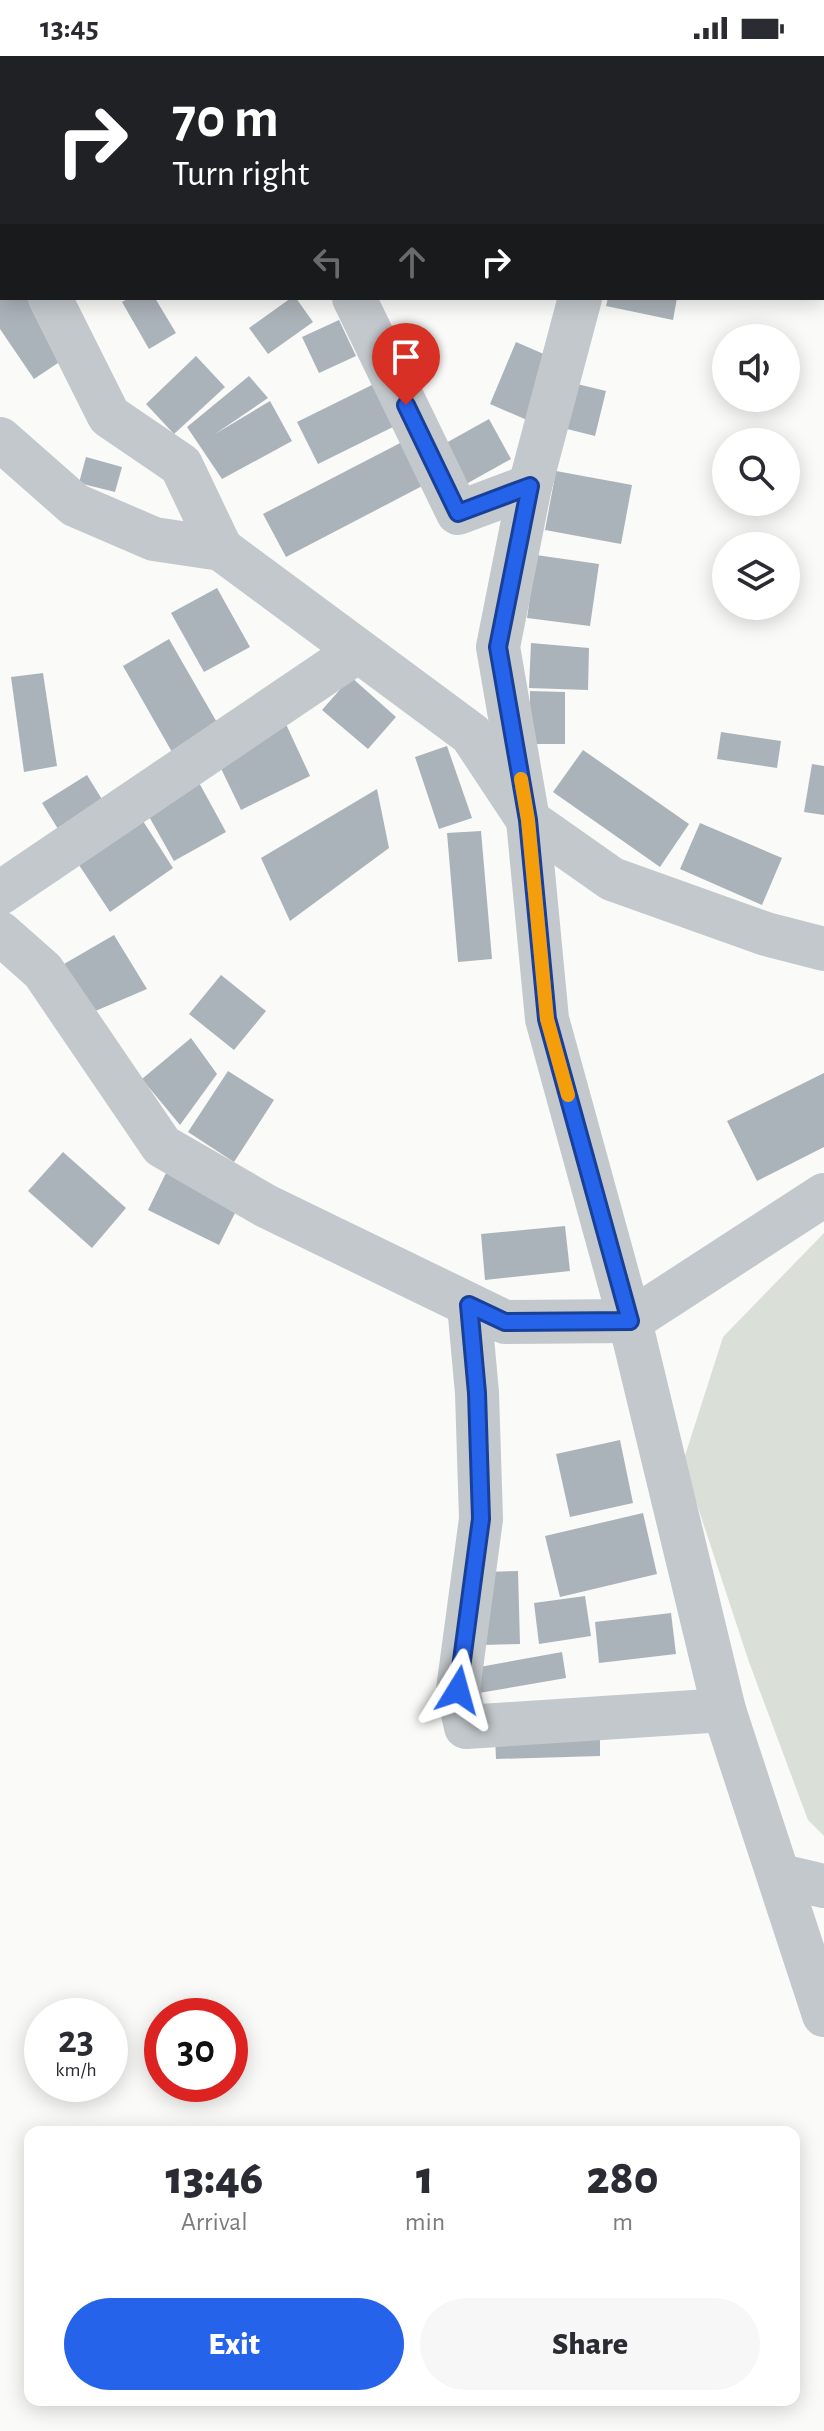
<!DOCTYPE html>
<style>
:root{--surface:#fff;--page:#f7f7f7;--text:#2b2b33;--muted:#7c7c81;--accent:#2563eb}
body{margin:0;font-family:"Alegreya Sans",sans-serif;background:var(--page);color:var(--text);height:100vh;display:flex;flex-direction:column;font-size:30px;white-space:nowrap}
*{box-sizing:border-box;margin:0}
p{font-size:26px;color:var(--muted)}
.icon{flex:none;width:44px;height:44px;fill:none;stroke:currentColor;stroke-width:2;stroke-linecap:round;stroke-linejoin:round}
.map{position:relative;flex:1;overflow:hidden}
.panel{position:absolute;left:24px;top:2070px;width:776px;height:280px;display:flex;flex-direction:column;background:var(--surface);border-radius:16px;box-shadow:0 4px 20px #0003}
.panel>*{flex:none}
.banner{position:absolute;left:0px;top:0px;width:824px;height:244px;box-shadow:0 4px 20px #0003;background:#202124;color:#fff;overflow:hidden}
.controls{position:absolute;left:712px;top:268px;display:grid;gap:16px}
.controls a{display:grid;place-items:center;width:88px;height:88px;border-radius:50%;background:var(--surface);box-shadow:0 4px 20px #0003;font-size:40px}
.speed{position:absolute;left:24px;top:1942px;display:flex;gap:16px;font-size:40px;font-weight:700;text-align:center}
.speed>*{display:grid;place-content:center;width:104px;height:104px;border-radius:50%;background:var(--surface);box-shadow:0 4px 20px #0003;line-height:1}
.speed small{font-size:20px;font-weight:400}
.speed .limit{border:12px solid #d22;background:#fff;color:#111}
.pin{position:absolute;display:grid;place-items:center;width:68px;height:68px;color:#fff;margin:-82px -34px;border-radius:50% 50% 50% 0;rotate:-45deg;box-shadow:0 0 8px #0007}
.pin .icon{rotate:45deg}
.me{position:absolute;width:88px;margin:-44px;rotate:8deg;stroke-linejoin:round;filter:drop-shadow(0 0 6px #0008)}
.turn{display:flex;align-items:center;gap:28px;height:168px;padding:0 40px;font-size:36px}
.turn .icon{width:104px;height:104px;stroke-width:2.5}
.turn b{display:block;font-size:56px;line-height:68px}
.lanes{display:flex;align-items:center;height:76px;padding:0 40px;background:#0003;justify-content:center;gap:40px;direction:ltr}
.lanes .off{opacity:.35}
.eta{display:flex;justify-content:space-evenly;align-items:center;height:136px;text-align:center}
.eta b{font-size:48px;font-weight:800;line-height:56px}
.cta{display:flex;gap:16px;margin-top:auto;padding:16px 40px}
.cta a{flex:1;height:92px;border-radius:48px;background:var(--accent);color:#fff;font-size:32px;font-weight:800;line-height:92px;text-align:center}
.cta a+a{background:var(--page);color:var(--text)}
.status{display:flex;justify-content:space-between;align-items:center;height:56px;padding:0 40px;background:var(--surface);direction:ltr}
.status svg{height:22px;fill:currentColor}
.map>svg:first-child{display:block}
.green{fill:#dadfd7}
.building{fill:#aab3b9}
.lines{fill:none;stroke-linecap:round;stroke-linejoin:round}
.minor{stroke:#c3c8cc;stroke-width:44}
.route-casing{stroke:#184099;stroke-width:20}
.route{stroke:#2563eb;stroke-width:14}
.slow{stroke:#f59e0b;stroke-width:14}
</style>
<div class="status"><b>13:45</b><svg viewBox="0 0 49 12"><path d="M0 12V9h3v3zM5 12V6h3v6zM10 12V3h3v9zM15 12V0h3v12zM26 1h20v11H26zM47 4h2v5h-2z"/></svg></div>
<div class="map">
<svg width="824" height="2375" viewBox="0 0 824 2375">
<rect width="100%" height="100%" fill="#fafaf8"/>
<polygon class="green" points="824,1177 824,1780 808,1764 749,1606 683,1406 723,1281"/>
<g class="building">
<polygon points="0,242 27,242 67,301 34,323 0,273"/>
<polygon points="129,242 155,242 176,277 149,293 122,246"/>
<polygon points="291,242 296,242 313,266 268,298 249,272"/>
<polygon points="608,242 677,242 673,264 606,250"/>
<polygon points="339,264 356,300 319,317 302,281"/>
<polygon points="516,286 553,302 527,364 490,348"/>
<polygon points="196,300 225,331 174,378 146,348"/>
<polygon points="249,320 268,342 215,378 270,345 292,385 222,423 187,371"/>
<polygon points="378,326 399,368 318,408 297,366"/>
<polygon points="577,328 606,335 595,380 567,373"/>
<polygon points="489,363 511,403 459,432 437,392"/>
<polygon points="406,384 428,427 286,501 263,458"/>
<polygon points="86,401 122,411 115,436 79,427"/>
<polygon points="556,415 632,429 621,488 545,474"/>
<polygon points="536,499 599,508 590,570 527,562"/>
<polygon points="217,532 250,591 204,616 171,557"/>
<polygon points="169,583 219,670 172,696 123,610"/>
<polygon points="531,587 589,592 588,634 529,632"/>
<polygon points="43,617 57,710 24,716 11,621"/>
<polygon points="351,621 396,661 368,693 322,654"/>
<polygon points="530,635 565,636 565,688 530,688"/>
<polygon points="285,666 310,720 241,754 215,700"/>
<polygon points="721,676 781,685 777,712 717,703"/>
<polygon points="447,690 472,762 439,773 415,701"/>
<polygon points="583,694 689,768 660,811 553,736"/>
<polygon points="812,708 824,710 824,759 804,756"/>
<polygon points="87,719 108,753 63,781 42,747"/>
<polygon points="197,723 226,776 174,805 147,757"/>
<polygon points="377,733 389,792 290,865 261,802"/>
<polygon points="143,765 173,812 110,856 79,809"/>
<polygon points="700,767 782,802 762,849 680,813"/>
<polygon points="481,775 492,903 458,906 447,777"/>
<polygon points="114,879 147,933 86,959 64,908"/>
<polygon points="221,919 266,955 234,994 189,958"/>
<polygon points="191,982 217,1018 180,1069 142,1023"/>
<polygon points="228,1015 274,1044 234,1106 188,1076"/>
<polygon points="824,1017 824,1091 757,1125 727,1065"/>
<polygon points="63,1096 126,1152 92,1192 28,1135"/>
<polygon points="166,1117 238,1151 219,1189 148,1154"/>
<polygon points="565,1170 570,1215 485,1224 481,1178"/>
<polygon points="620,1384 633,1447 570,1461 556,1398"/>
<polygon points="643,1457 657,1518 560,1541 545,1480"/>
<polygon points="518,1515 520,1588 482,1589 480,1516"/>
<polygon points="585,1540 591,1580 539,1588 534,1547"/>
<polygon points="671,1557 676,1598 599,1607 595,1566"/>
<polygon points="562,1596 566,1622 479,1637 474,1612"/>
<polygon points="600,1676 600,1700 496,1703 495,1680"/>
</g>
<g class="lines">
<g class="minor">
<polyline points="84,0 85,2"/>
<polyline points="590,0 590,2"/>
<polyline points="14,2 17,0"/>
<polyline points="0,206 2,205"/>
<polyline points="50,242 109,360 181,409 221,493"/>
<polyline points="354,242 458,457 530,430"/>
<polyline points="580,242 530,430 498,591 528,764 547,963 630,1265 724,1654 824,1959"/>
<polyline points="0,383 75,449 154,483 221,493 471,678 528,764 612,823 766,878 824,893"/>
<polyline points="0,837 358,595"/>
<polyline points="0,877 43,915 162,1090 266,1150 505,1266 630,1265 824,1139"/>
<polyline points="469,1249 477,1337 481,1463 458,1634 466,1671 724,1654"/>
<polyline points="781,1820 824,1830"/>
</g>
</g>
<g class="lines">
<g class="route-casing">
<polyline id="route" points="406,349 458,457 530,430 498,591 528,764 547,963 630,1265 505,1266 469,1249 477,1337 481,1463 458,1634"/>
</g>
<use href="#route" class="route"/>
<polyline class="slow" points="521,723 528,764 547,963 568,1039"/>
</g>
</svg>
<div class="controls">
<a><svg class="icon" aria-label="sound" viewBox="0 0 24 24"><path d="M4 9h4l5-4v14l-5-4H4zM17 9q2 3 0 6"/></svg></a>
<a><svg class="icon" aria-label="search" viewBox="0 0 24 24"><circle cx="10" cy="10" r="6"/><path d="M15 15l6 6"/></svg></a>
<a><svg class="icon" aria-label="layers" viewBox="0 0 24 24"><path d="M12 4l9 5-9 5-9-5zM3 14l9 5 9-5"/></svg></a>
</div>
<div class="speed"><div>23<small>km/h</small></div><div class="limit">30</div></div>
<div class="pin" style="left:406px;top:349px;background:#d93025"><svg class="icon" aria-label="arrive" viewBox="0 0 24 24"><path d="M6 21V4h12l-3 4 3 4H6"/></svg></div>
<svg class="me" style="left:458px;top:1634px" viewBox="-20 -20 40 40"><path d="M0-17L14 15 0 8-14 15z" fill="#2563eb" stroke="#fff" stroke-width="4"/></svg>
<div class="banner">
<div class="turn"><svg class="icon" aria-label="right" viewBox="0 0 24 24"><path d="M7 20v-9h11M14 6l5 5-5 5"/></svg><div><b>70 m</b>Turn right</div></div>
<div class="lanes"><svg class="icon off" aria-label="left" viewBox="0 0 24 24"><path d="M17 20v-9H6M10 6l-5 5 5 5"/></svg><svg class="icon off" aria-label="ahead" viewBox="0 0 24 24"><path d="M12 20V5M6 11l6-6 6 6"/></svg><svg class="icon" aria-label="right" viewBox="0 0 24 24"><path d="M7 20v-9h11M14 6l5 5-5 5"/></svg></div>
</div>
<section class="panel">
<div class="eta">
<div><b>13:46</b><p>Arrival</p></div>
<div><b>1</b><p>min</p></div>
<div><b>280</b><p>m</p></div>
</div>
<div class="cta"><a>Exit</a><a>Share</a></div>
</section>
</div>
